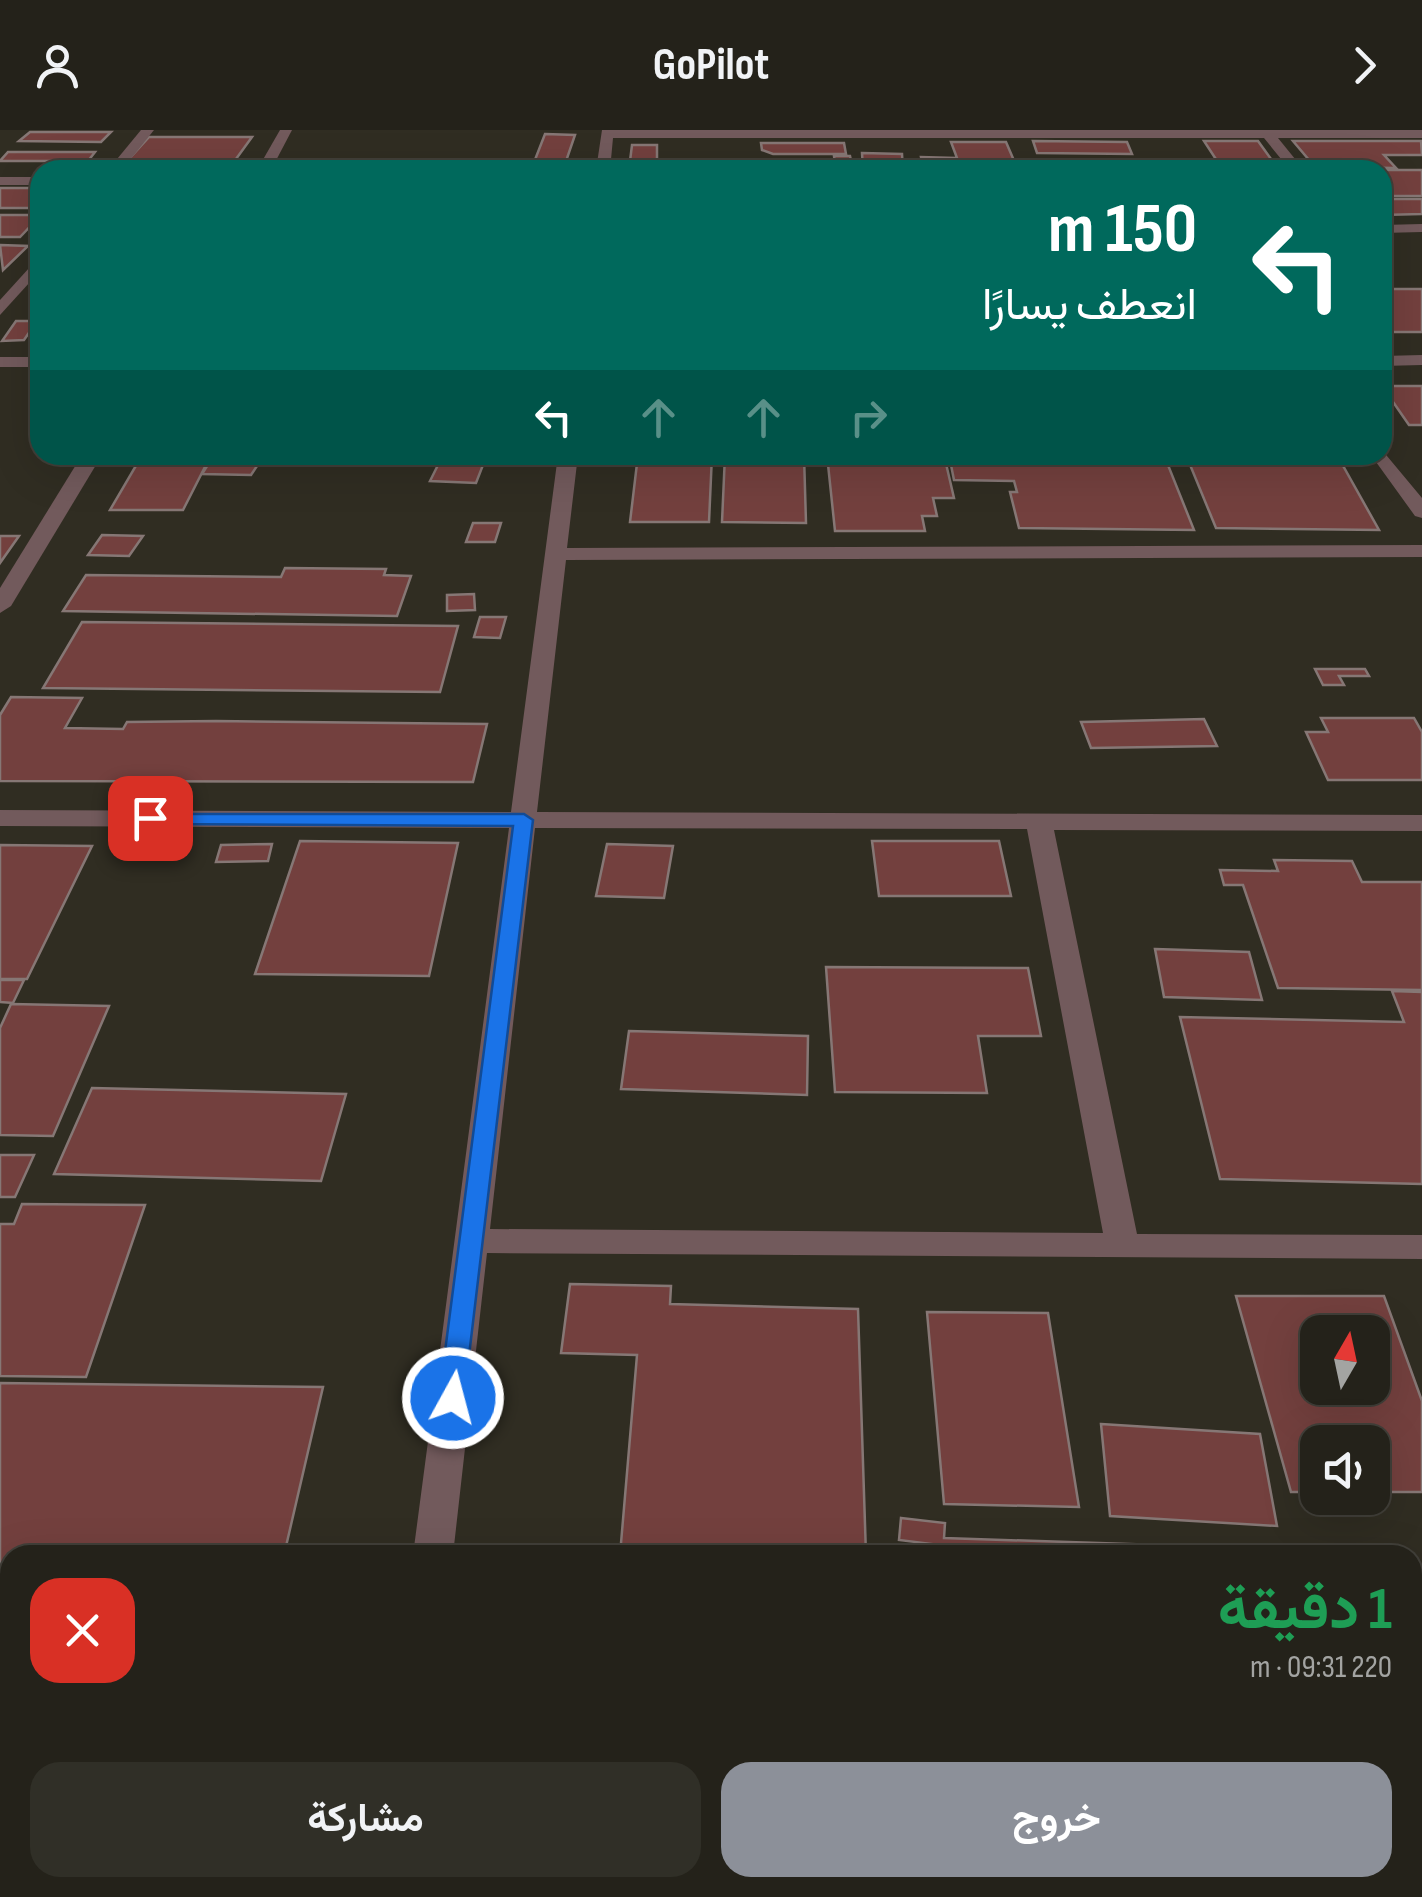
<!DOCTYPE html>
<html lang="ar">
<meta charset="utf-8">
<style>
:root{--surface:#24221a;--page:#302f27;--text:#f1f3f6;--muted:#a3a4a2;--line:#413f39;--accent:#8c9099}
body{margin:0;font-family:"Sofia Sans Condensed",Vazirmatn,sans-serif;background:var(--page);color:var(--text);direction:rtl;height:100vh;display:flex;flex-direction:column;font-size:38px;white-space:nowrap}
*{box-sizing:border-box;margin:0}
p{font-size:32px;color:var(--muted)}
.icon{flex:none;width:55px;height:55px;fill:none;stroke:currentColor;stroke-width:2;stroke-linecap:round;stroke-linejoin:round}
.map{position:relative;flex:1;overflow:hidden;direction:ltr}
.sheet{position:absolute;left:0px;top:1415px;width:1422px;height:352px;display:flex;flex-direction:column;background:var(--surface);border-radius:30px 30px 0 0;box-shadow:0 10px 40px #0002,0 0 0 2px var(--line);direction:rtl}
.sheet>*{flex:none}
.banner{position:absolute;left:30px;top:30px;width:1362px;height:305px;border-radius:30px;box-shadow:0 10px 40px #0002,0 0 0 2px var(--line);direction:rtl;background:#00695c;color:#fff;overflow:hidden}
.needle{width:65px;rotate:9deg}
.fabs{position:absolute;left:1300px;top:1185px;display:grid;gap:20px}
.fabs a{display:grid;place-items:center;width:90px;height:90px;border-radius:20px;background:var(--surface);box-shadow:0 10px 40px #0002,0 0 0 2px var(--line);font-size:50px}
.pin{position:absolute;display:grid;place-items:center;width:85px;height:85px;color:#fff;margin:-42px;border-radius:20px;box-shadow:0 5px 15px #0006}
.me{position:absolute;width:110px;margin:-55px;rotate:7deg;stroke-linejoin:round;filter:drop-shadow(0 0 8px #0008)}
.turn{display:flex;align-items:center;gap:35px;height:210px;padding:0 30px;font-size:45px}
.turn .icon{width:130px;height:130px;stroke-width:2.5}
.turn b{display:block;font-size:70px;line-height:85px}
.lanes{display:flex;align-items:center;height:95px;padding:0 30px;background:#0003;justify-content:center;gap:50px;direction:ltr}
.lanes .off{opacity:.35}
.round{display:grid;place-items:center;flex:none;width:105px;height:105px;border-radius:30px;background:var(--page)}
.headline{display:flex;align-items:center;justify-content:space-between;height:170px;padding:0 30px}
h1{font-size:60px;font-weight:700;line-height:75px;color:#1e9e55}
.action{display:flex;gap:20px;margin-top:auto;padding:20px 30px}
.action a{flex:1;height:115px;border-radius:30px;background:var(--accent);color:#fff;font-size:40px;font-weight:700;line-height:115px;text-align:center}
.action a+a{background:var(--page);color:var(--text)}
header{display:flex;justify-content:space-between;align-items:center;height:130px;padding:0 30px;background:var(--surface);font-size:45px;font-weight:700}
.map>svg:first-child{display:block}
.building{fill:#73403e;stroke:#867775;stroke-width:2.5;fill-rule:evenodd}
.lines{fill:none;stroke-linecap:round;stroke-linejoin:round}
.minor{fill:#725a5c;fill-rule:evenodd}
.route{fill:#1a73e8;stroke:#114b97;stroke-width:2.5}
</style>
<header><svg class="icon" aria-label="forward" viewBox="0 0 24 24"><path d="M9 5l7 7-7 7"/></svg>GoPilot<svg class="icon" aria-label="person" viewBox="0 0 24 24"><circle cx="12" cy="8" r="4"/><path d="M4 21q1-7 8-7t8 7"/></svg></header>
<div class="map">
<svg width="1422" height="1767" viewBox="0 0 1422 1767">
<rect width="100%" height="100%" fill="#302d22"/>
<g class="building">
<polygon points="30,2 111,2 101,12 19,11"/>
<polygon points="545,4 575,5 563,40 531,40"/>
<polygon points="149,7 252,7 228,40 119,40"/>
<polygon points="1033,11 1127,12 1132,24 1037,23"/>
<polygon points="1204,11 1258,11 1279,40 1223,40"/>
<polygon points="1293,11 1421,11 1422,25 1384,25 1396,38 1315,37"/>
<polygon points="951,12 1006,12 1018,40 924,40 921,27 957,28"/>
<polygon points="761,13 844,13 846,24 773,24 762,20"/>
<polygon points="632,15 657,15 657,30 630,31"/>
<polygon points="8,22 95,22 88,31 0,31"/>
<polygon points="862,23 902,24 903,40 863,40"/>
<polygon points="834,26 850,26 853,40 836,40"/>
<rect x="1382" y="40" width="40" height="26"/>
<rect x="0" y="58" width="40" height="20"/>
<polygon points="1382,69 1422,69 1422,84 1382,85"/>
<polygon points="0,85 40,85 40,86 20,107 0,107"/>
<polygon points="0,115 28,116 3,140"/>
<rect x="1382" y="159" width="40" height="43"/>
<polygon points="16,191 37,191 24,210 2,211"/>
<polygon points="1382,256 1422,256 1422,295 1409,295"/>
<polygon points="214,325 263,327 251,345 202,344"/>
<polygon points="638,325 712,325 709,392 630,392"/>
<polygon points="725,325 804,325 806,393 722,392"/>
<polygon points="827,325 944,325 954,368 933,368 937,386 922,386 925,401 835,401"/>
<polygon points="949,325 1164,325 1194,400 1019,398 1010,362 1017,362 1014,351 954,350"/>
<polygon points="1186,325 1337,325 1379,400 1216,398"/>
<polygon points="141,327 210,327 183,380 110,380"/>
<polygon points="439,333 483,335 476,353 430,351"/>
<polygon points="473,393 501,393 495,412 466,412"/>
<polygon points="102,405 143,406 129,426 88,425"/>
<polygon points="0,406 19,406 0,433"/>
<polygon points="285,438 386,439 384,445 411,446 397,486 63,481 86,445 281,447"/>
<polygon points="474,464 475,480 447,481 447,465"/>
<polygon points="480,487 506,487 500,508 474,507"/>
<polygon points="82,492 458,496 440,562 43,558"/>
<polygon points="1315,539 1365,539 1369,546 1339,546 1344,555 1323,555"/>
<polygon points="11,567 82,568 65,598 123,599 127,592 216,591 487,594 473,652 0,651 0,585"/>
<polygon points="1321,588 1414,588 1422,602 1422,650 1328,650 1306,602 1328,602"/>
<polygon points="1204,589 1217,616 1091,618 1081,592"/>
<polygon points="300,711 458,713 429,846 255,844"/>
<polygon points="872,711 999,711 1011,766 879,766"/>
<polygon points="272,714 268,731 216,732 221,715"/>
<polygon points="607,714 673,716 664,768 596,766"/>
<polygon points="0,715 92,716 27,849 0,849"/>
<polygon points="1274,730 1352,731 1362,752 1422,752 1422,860 1278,858 1243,755 1224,755 1220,740 1278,741"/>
<polygon points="1155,819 1249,822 1262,870 1164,867"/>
<polygon points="826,837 1028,838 1041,906 978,906 987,963 835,962"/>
<polygon points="0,850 24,850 13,873 0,872"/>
<polygon points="1392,861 1422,862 1422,1054 1220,1049 1180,887 1404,892"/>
<polygon points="11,874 109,876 53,1006 0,1005 0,898"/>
<polygon points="629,901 808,906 807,965 621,959"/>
<polygon points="92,958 346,964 321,1051 54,1044"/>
<polygon points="0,1025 34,1025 15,1067 0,1067"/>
<polygon points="22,1074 145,1075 86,1247 0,1246 0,1094 14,1094"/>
<polygon points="570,1154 671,1156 670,1174 858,1179 866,1425 620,1425 637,1225 561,1223"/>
<path d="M 1236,1166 L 1384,1166 L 1422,1271 L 1422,1362 L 1372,1362 L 1372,1312 L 1318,1312 L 1318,1362 L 1291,1362 ZM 1318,1202 L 1372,1202 L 1372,1258 L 1318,1258 Z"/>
<polygon points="927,1182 1048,1183 1079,1377 944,1374"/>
<polygon points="0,1253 323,1257 284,1425 10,1425 10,1526 0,1526"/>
<polygon points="1101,1294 1260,1304 1277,1396 1110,1386"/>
<polygon points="901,1388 945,1393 944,1408 1158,1415 1160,1425 932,1425 932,1414 899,1410"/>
<polygon points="1412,1464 1422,1495 1422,1767 1270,1767 1268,1758 1412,1758"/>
<polygon points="84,1758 189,1758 186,1767 81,1767"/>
<polygon points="478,1758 877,1758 878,1767 476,1767"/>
<polygon points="950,1758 1214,1758 1216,1767 951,1767"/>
</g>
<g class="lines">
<g class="minor">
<polygon points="141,0 154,0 122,40 108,40"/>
<polygon points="280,0 292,0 271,40 257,40"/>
<polygon points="602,0 1422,0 1422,8 1278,8 1304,40 1290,40 1264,8 613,8 610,40 596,40"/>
<rect x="0" y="47" width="40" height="8"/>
<polygon points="1422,94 1422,102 1382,103 1382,95"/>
<polygon points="40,126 40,141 0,185 0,170"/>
<polygon points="1422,225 1422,235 1382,236 1382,226"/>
<rect x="0" y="227" width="40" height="10"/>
<polygon points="1382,320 1422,368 1422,388 1415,386 1371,325 1382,325"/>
<polygon points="82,325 102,325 11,476 0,483 0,458"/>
<path d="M 558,325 L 578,325 L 567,418 L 1422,415 L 1422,427 L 566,430 L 537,682 L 1422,685 L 1422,701 L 1054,700 L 1137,1104 L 1422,1105 L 1422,1129 L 487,1123 L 453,1425 L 413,1425 L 509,698 L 0,696 L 0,680 L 511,682 ZM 535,698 L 1027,699 L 1103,1103 L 490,1099 Z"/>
<polygon points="369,1758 417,1758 415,1767 367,1767"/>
</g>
</g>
<polygon class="route" points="142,684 524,684 533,690 463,1276 443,1276 439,1268 513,696 150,694 142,693"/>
</svg>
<div class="fabs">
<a><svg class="needle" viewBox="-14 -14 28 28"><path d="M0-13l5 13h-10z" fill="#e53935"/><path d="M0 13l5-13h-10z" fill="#a3a4a2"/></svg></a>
<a><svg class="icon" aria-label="sound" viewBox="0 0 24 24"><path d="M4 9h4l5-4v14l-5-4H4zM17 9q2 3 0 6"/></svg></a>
</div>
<div class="pin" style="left:150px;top:688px;background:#d93025"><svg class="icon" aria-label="arrive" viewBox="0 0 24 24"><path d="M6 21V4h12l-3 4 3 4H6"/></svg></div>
<svg class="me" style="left:453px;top:1268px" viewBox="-20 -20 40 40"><circle r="17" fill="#1a73e8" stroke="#fff" stroke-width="3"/><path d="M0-11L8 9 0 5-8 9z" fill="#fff"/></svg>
<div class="banner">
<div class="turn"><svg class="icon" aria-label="left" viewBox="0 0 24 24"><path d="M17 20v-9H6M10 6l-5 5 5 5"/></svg><div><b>150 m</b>انعطف يسارًا</div></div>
<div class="lanes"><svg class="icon" aria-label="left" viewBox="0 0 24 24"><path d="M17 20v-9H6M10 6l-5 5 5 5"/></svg><svg class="icon off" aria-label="ahead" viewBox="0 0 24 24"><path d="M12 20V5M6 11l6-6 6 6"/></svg><svg class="icon off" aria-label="ahead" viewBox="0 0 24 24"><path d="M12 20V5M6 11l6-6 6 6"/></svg><svg class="icon off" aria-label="right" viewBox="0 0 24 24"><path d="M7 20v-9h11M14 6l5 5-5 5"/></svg></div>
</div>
<section class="sheet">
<div class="headline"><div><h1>1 دقيقة</h1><p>220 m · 09:31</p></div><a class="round" style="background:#d93025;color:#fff"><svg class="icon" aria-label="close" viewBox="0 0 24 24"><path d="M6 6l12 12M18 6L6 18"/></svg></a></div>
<div class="action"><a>خروج</a><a>مشاركة</a></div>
</section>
</div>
